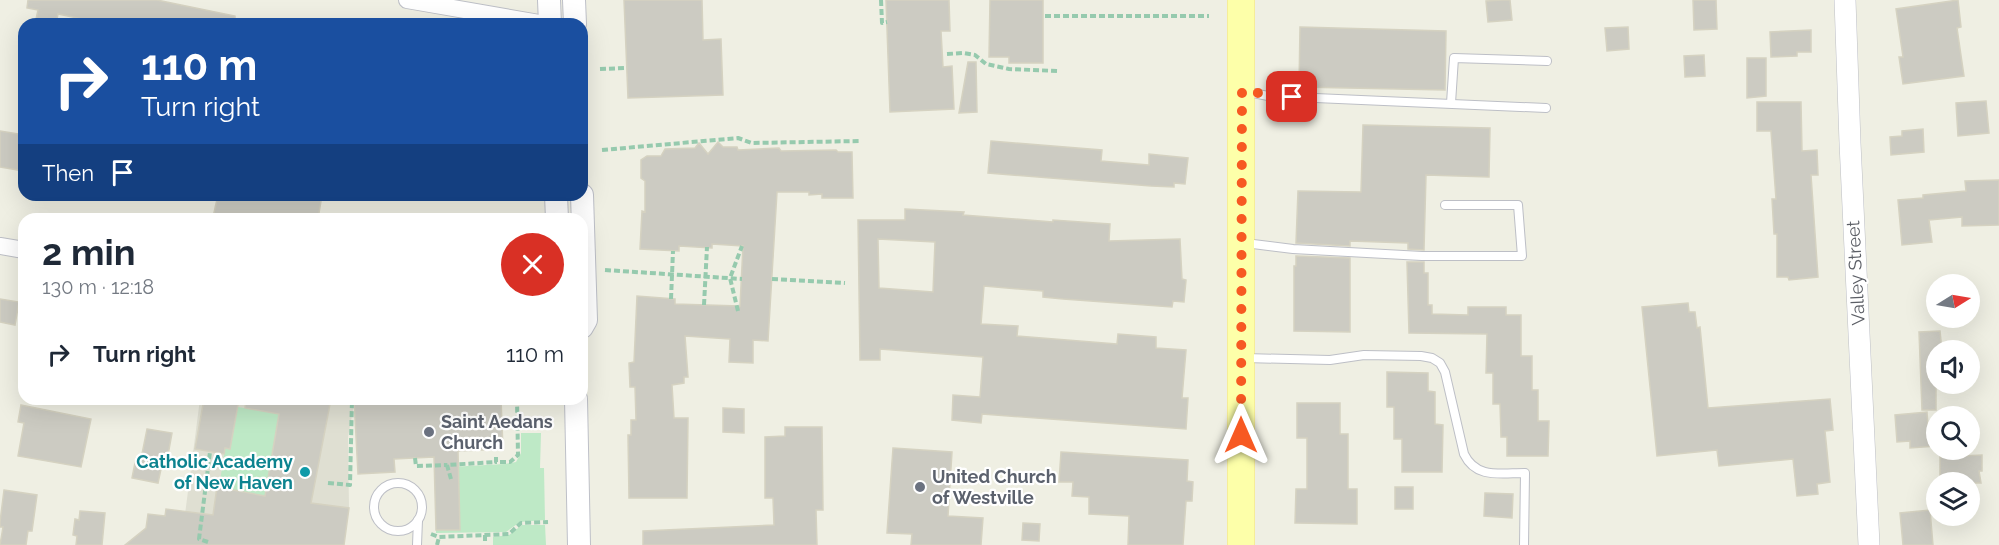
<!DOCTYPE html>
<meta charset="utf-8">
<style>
:root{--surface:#fff;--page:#f6f6f7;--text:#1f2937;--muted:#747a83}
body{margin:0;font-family:Raleway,sans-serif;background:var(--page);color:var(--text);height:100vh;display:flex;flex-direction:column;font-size:22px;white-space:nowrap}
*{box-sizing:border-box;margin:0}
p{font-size:20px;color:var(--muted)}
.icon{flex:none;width:33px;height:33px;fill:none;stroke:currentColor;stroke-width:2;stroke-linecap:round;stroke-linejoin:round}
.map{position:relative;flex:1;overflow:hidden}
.side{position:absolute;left:18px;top:213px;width:570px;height:192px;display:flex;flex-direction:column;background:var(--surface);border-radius:18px;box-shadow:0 6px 24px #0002}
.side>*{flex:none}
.hud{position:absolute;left:18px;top:18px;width:570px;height:183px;border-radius:18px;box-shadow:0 6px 24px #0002;background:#1a4fa0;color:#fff;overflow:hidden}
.needle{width:39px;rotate:79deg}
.fabs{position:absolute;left:1926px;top:274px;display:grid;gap:12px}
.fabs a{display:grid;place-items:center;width:54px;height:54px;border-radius:50%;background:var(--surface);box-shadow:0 6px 24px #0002;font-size:30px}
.pin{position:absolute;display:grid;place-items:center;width:51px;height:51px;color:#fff;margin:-26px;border-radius:12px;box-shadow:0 3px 9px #0006}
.me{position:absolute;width:66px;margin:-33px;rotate:0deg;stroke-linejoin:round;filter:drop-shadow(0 0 4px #0008)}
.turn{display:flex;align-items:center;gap:21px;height:126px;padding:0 24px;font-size:27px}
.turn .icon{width:78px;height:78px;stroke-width:2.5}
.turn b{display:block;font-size:42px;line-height:51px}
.then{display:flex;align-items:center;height:57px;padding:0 24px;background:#0003;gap:12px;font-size:22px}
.round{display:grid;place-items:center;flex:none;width:63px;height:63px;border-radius:32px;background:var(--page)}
.summary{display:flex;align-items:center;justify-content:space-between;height:102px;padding:0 24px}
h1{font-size:36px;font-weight:700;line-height:45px}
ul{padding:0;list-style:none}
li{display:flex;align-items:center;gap:18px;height:78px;padding:0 24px}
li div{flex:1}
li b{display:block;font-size:22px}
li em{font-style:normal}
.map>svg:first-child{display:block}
.education{fill:#dfdfd2}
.green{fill:#bee9c6}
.building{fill:#cccbc2;stroke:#d5d2c1;stroke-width:1.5;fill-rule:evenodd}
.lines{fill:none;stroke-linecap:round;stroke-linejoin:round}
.service-casing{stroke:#bdbfc6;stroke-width:10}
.minor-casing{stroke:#bdbfc6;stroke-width:18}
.tertiary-casing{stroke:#bdbfc6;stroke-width:22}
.secondary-casing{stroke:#bec0c8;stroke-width:24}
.primary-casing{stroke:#fdec4f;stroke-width:27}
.path{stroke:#96caae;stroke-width:4;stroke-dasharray:6 3;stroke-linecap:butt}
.service{stroke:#fff;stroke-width:8}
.minor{stroke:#fff;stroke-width:16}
.tertiary{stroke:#fff;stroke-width:21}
.secondary{stroke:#fff;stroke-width:22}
.primary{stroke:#fdffa9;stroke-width:26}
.route{stroke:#f75922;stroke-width:10;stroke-dasharray:0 18}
.worship-dot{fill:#6b7280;stroke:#fff;stroke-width:2}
.culture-dot{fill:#0f9aa8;stroke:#fff;stroke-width:2}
.labels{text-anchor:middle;stroke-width:4.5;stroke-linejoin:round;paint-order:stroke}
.street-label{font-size:18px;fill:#5b5e65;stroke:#fff}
.worship-label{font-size:18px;font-weight:bold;fill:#5b616d;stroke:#fff;text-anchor:start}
.culture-label{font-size:18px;font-weight:bold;fill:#0d838f;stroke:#fff;text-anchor:end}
</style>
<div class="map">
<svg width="1999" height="545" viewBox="0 0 1999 545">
<rect width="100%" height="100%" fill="#efefe3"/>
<polygon class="education" points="200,399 355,399 348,437 349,508 181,545"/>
<g class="green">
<polygon points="281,406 302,502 219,488 225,448 230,449 238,407 263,411"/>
<polygon points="521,433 541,433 540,468 544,468 545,520 520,522 506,532 436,533 436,530 459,530 449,467 505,464 516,462 521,453"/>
<polygon points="522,525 545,525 546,545 493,545 493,537 509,535"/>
</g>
<g class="building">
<polygon points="28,0 157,0 235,16 235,24 106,24 58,14 56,24 35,24 38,10 27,8"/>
<polygon points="624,0 702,0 703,40 721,39 723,95 628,98"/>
<polygon points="886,0 949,0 950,31 941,31 943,67 952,66 954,109 890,112"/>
<polygon points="990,0 1043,0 1043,63 1009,63 1009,57 989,57"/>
<polygon points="1502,0 1510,0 1512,20 1488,22 1486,1"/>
<polygon points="1693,0 1716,0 1717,29 1694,30"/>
<polygon points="1958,0 1961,27 1957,28 1964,76 1903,84 1899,57 1903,57 1896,9"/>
<polygon points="1300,27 1446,31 1445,90 1299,87"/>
<polygon points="1628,27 1629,49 1607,51 1605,28"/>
<polygon points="1811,30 1811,52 1797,52 1797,56 1771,57 1770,32"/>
<polygon points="1704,55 1705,76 1685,77 1684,56"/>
<polygon points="1747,58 1766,58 1766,96 1747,98"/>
<polygon points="968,62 976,62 977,112 959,113"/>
<polygon points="1986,101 1989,133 1958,136 1956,103"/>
<polygon points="1757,102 1801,102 1802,151 1817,150 1818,175 1811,175 1818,277 1789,280 1788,277 1777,277 1777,234 1774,234 1772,199 1776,199 1771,131 1757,131"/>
<polygon points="1363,125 1490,128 1489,177 1426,175 1424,250 1408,249 1408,243 1350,241 1350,246 1296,243 1298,191 1361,192"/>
<polygon points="1923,129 1924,152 1891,155 1890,137 1902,136 1902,131"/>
<polygon points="0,131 24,135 24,171 0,167"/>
<polygon points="991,141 1102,150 1101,161 1149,165 1149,154 1188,158 1185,184 1174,183 1174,187 1151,186 988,173"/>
<polygon points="718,142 723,147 737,147 738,150 779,148 781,151 836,150 838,152 852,152 853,198 822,198 822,194 809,195 809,192 777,192 768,341 753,340 753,363 729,362 730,339 685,336 688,377 684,377 684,383 672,385 674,418 688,418 687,498 629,498 628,435 631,435 631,420 636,420 635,387 630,387 629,363 634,362 637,296 675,299 675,304 740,306 743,246 712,244 712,248 679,246 679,251 640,249 642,211 645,212 645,181 641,178 641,160 647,156 661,156 665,149 695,148 699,143 708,154"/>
<polygon points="1999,180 1999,225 1962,226 1962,217 1929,220 1932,242 1902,245 1898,200 1923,198 1923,195 1966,191 1965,181"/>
<polygon points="218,195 322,195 318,219 224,219 213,217"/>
<path d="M 905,209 L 964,212 L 963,215 L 1053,222 L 1053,220 L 1110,224 L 1109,241 L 1180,239 L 1182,279 L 1186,280 L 1184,302 L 1173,301 L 1172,307 L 1063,299 L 1043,297 L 1043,291 L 984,286 L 981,324 L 1018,326 L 1017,336 L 1117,344 L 1118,334 L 1156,337 L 1156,348 L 1186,350 L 1182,398 L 1188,398 L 1186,429 L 982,414 L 981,423 L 952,420 L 953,395 L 980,397 L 983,357 L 880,349 L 880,360 L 860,360 L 858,220 L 905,220 ZM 878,239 L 935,242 L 933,292 L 879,288 Z"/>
<polygon points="1296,256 1350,258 1350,332 1294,331 1294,266 1296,266"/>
<polygon points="1407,262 1424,262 1424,273 1428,273 1428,305 1432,305 1432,314 1468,315 1468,307 1506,307 1506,315 1521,315 1521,356 1532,356 1532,390 1538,390 1538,421 1549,421 1548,456 1507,456 1507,437 1501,437 1500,404 1493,404 1493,373 1486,373 1487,334 1409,333"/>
<polygon points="0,299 19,302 15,325 0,322"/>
<polygon points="1688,303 1689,312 1695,312 1697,328 1700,327 1708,408 1830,399 1833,430 1825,431 1830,482 1817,484 1818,494 1797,496 1793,459 1719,466 1717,450 1657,456 1642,307"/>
<polygon points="1940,331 1942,351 1936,351 1936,410 1922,410 1919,332"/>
<polygon points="1387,372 1428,373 1428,391 1435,392 1435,424 1443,425 1442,472 1402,472 1402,439 1394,439 1394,407 1387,407"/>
<polygon points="204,399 239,399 230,449 225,448 224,454 195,449"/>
<polygon points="246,399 331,399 311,503 349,508 344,545 125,545 146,528 148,514 165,516 166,509 213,515 217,487 265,496 279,414 245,408"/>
<polygon points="354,399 424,399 424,401 501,399 503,449 458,451 460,530 436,530 434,457 394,459 395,472 358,474"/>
<polygon points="1297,403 1340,403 1340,434 1348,434 1348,489 1357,489 1357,524 1295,523 1296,489 1307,489 1307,438 1297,438"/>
<polygon points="21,405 91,419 81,467 18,456 24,423 18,422"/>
<polygon points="723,408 744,409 744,433 723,432"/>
<polygon points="1927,412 1928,426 1936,426 1936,446 1910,448 1910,441 1897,442 1895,415"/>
<polygon points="785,427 822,427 823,510 816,510 817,545 643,545 643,531 774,525 773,498 765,498 765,437 785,436"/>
<polygon points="147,429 172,433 168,455 164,455 158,483 132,478 136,458 141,459"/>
<polygon points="893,448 952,452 948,516 983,518 981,545 911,545 912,534 887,533"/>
<polygon points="1061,452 1188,460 1187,481 1193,482 1192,501 1186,501 1183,545 1128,545 1129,516 1089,514 1089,497 1072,496 1073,482 1059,482"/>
<polygon points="1982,455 1982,471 1979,471 1981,483 1940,483 1940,457"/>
<rect x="1395" y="487" width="18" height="22"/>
<polygon points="4,490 37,495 32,531 28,531 26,545 0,545 3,527 0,527 0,522"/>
<polygon points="1485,493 1513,494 1512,518 1484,516"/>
<polygon points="1930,510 1933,545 1903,545 1900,513"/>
<polygon points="80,511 105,513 102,545 76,545 77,536 73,535 75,519 79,520"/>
<polygon points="1023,523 1040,524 1039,541 1022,540"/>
</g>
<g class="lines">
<g class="service-casing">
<g id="service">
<polyline points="1243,91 1268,96 1546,108"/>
<polyline points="1451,103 1454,58 1547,61"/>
<polyline points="1245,243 1293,249 1422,256 1522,256 1518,205 1445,205"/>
<path d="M 1245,358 L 1330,360 L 1364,355 L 1421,356 L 1432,358 L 1440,363 L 1445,372 L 1464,454 C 1476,479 1500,473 1525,473 L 1524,545"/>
<circle cx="398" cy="507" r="24"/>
<polyline points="417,545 418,520"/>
</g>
</g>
<g class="minor-casing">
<g id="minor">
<polyline points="407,0 545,24"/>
<polyline points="0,246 24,250"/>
</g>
</g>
<g class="tertiary-casing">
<polyline id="tertiary" points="1845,0 1850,143 1869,545"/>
</g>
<g class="secondary-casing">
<g id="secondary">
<polyline points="549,0 550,24"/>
<polyline points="574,0 575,24"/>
<polyline points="556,195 557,219"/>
<polyline points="582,195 586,320 582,327"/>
<polyline points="576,399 579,545"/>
</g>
</g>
<g class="primary-casing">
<polyline id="primary" points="1241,545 1241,0"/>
</g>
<g class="path">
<polyline points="881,0 882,23 887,22"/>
<polyline points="1045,16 1209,16"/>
<polyline points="947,54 963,53 975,55 986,64 1009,69 1057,71"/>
<polyline points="600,69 627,68"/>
<polyline points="602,150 738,138 752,143 860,141"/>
<polyline points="605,270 742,279"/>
<polyline points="772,279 845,283"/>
<polyline points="671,299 673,251"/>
<polyline points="704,305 707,247"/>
<polyline points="738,311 730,278 742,246"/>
<polyline points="518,423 544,423"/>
<polyline points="496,457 496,462 510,462 518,455 517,399"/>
<polyline points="415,458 416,466 447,465"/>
<polyline points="451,479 447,465 496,462"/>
<polyline points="328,483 350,485 352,399"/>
<polyline points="431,534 439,537 509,534 521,523 548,522"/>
<polyline points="485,535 485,541"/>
<polyline points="208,542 199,539 210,452"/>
<polyline points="437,545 439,537"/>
</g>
<use href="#service" class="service"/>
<use href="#minor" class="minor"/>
<use href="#tertiary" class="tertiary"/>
<use href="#secondary" class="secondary"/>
<use href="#primary" class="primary"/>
</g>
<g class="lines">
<polyline class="route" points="1241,435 1242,91 1292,97"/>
</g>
<g class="worship-dot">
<circle cx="429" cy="432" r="6"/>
<circle cx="920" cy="487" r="6"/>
</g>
<circle class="culture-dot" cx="305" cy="472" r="6"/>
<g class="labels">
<g class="street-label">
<text transform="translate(1856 273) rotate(-93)" y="6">Valley Street</text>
</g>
<g class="worship-label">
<text x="441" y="428">Saint Aedans<tspan x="441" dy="21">Church</tspan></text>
<text x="932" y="483">United Church<tspan x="932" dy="21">of Westville</tspan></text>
</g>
<g class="culture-label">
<text x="293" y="468">Catholic Academy<tspan x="293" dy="21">of New Haven</tspan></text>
</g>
</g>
</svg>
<div class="fabs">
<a><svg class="needle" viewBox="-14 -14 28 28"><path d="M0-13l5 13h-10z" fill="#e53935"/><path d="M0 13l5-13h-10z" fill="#747a83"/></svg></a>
<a><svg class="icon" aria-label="sound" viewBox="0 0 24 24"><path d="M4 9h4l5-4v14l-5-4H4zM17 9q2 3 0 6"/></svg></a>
<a><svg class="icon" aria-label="search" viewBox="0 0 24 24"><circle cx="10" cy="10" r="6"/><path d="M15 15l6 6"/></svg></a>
<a><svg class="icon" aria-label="layers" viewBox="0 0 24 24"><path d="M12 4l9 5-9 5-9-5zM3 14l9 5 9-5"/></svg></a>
</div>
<div class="pin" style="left:1292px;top:97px;background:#d93025"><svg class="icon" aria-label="arrive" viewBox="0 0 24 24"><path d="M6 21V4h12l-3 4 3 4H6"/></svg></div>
<svg class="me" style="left:1241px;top:435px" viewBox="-20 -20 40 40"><path d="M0-17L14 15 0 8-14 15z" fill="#f75922" stroke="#fff" stroke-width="4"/></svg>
<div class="hud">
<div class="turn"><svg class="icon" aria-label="right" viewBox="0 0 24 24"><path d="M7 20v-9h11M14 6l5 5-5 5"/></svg><div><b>110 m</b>Turn right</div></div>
<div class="then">Then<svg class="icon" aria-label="arrive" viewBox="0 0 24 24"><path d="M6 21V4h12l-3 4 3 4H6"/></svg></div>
</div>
<section class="side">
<div class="summary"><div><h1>2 min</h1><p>130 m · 12:18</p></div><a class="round" style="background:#d93025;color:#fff"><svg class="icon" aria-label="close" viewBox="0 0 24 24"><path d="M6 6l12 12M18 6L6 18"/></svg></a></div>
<ul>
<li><svg class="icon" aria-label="right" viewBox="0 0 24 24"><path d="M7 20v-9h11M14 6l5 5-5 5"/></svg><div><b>Turn right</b></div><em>110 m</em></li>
</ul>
</section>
</div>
